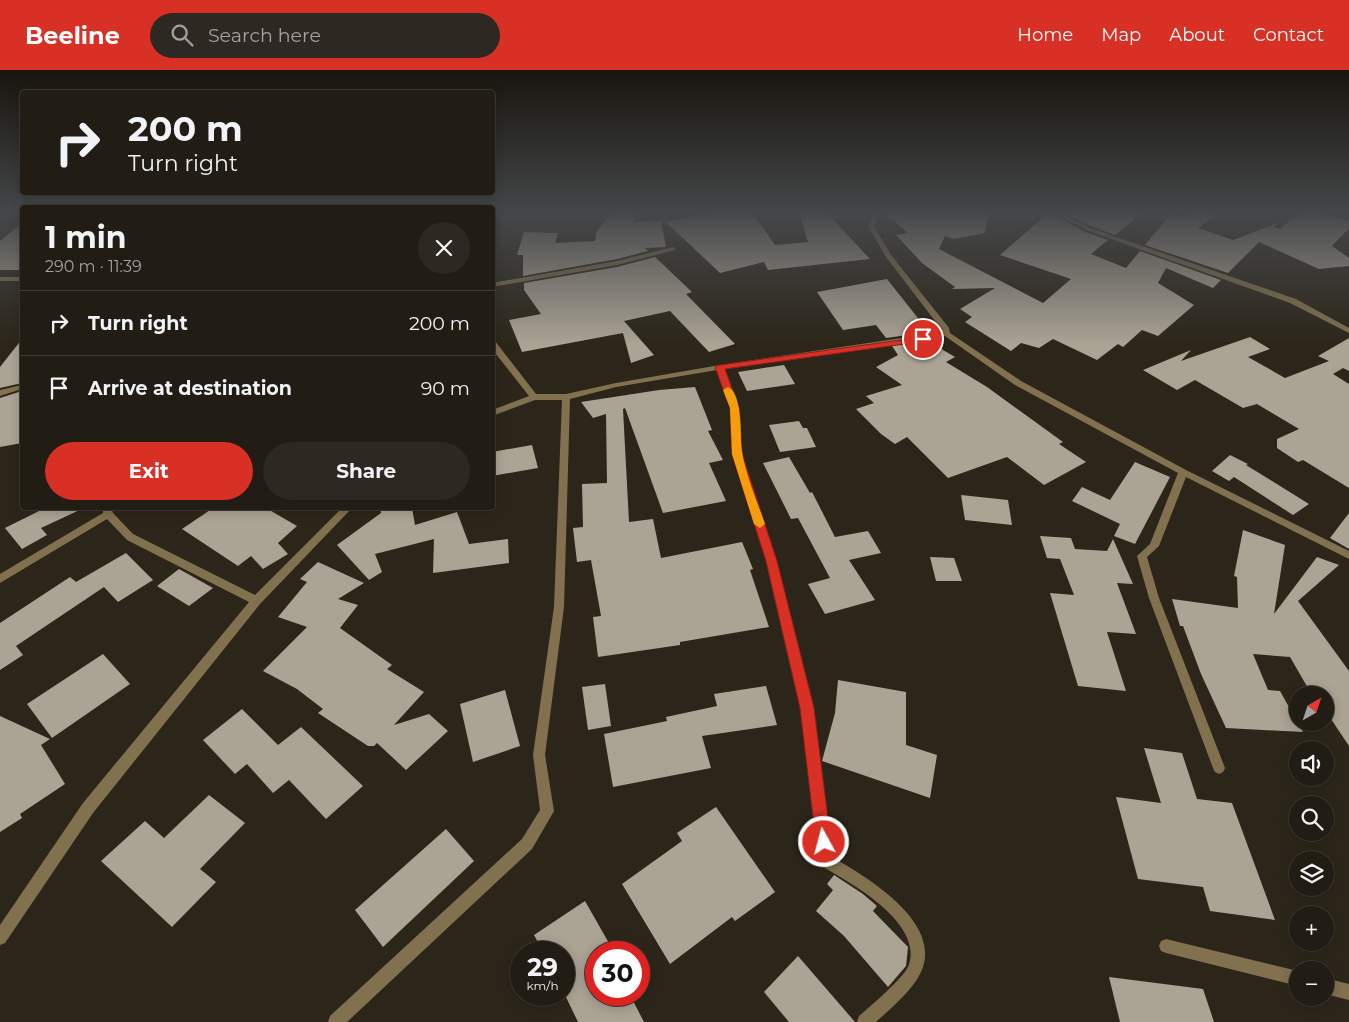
<!DOCTYPE html>
<meta charset="utf-8">
<style>
:root{--surface:#211c14;--page:#2d2922;--text:#f1f3f6;--muted:#a2a1a0;--line:#3e3a34;--accent:#d93025}
body{margin:0;font-family:Montserrat,sans-serif;background:var(--page);color:var(--text);height:100vh;display:flex;flex-direction:column;font-size:19px;white-space:nowrap}
*{box-sizing:border-box;margin:0}
p{font-size:16px;color:var(--muted)}
.icon{flex:none;width:28px;height:28px;fill:none;stroke:currentColor;stroke-width:2;stroke-linecap:round;stroke-linejoin:round}
.map{position:relative;flex:1;overflow:hidden}
.panel{position:absolute;left:20px;top:135px;width:475px;height:305px;display:flex;flex-direction:column;background:var(--surface);border-radius:5px;box-shadow:0 2px 12px #0003,0 0 0 1px var(--line)}
.panel>*{flex:none}
.hud{position:absolute;left:20px;top:20px;width:475px;height:105px;border-radius:5px;box-shadow:0 2px 12px #0003,0 0 0 1px var(--line);background:#211c14;color:var(--text);overflow:hidden}
.needle{width:32px;rotate:39deg}
.tools{position:absolute;left:1289px;top:616px;display:grid;gap:10px}
.tools a{display:grid;place-items:center;width:45px;height:45px;border-radius:50%;background:var(--surface);box-shadow:0 2px 12px #0003,0 0 0 1px var(--line);font-size:25px}
.speed{position:absolute;left:510px;top:871px;display:flex;gap:10px;font-size:25px;font-weight:700;text-align:center}
.speed>*{display:grid;place-content:center;width:65px;height:65px;border-radius:50%;background:var(--surface);box-shadow:0 2px 12px #0003,0 0 0 1px var(--line);line-height:1}
.speed small{font-size:12px;font-weight:400}
.speed .limit{border:8px solid #d22;background:#fff;color:#111}
.pin{position:absolute;display:grid;place-items:center;width:42px;height:42px;color:#fff;margin:-21px;border:2px solid #fff;border-radius:50%;box-shadow:0 1px 5px #0007}
.me{position:absolute;width:55px;margin:-28px;rotate:353deg;stroke-linejoin:round;filter:drop-shadow(0 0 4px #0008)}
.turn{display:flex;align-items:center;gap:18px;height:105px;padding:0 25px;font-size:22px}
.turn .icon{width:65px;height:65px;stroke-width:2.5}
.turn b{display:block;font-size:35px;line-height:42px}
.round{display:grid;place-items:center;flex:none;width:52px;height:52px;border-radius:26px;background:var(--page)}
.overview{display:flex;align-items:center;justify-content:space-between;height:85px;padding:0 25px}
h1{font-size:30px;font-weight:700;line-height:38px}
.primary-button{display:flex;gap:10px;margin-top:auto;padding:10px 25px}
.primary-button a{flex:1;height:58px;border-radius:30px;background:var(--accent);color:#fff;font-size:20px;font-weight:700;line-height:58px;text-align:center}
.primary-button a+a{background:var(--page);color:var(--text)}
ul{padding:0;list-style:none}
li{display:flex;align-items:center;gap:15px;height:65px;padding:0 25px;border-top:1px solid var(--line)}
li div{flex:1}
li b{display:block;font-size:19px}
li em{font-style:normal}
header{display:flex;align-items:center;gap:30px;box-sizing:border-box;height:70px;padding:0 25px;background:var(--accent);color:#fff}
header strong{font-size:24px}
nav{display:flex;gap:28px;margin-inline-start:auto;font-size:18px}
.search{width:350px;height:45px;background:var(--page);display:flex;align-items:center;gap:12px;box-sizing:border-box;padding:0 18px;border-radius:28px;color:var(--muted);font-size:19px}
.map>svg:first-child{display:block}
.building{fill:#aba394}
.lines{fill:none;stroke-linecap:round;stroke-linejoin:round}
.street{fill:#82714f;fill-rule:evenodd}
.route{fill:#d93025;stroke:#8d1f18}
.slow{fill:#f59e0b}
</style>
<header>
<strong>Beeline</strong>
<div class="search"><svg class="icon" aria-label="search" viewBox="0 0 24 24"><circle cx="10" cy="10" r="6"/><path d="M15 15l6 6"/></svg>Search here</div>
<nav><a>Home</a><a>Map</a><a>About</a><a>Contact</a></nav>
</header>
<div class="map">
<svg width="1349" height="952" viewBox="0 0 1349 952">
<rect width="100%" height="100%" fill="#2c261a"/>
<g class="building">
<polygon points="611,142 640,142 633,152 661,151 666,177 645,178 648,181 617,189 523,206 523,185 517,185 524,162 558,163 555,173 595,171 596,163"/>
<polygon points="718,142 752,142 775,175 808,172 799,142 826,142 870,189 768,200 764,192 720,203 666,152"/>
<polygon points="883,142 989,142 985,163 954,169 945,166 939,179 1043,233 1071,209 1000,185 1049,142 1085,162 1108,170 1091,184 1126,198 1140,181 1221,210 1213,218 1166,198 1158,213 1194,235 1158,266 1142,260 1123,277 1118,274 1097,290 1053,269 1039,278 1021,273 1011,281 965,252 972,247 960,239 995,218 952,219 955,217 922,193 896,165 908,163"/>
<polygon points="1063,142 1143,142 1115,165 1091,156"/>
<polygon points="1190,142 1220,142 1198,158 1233,170 1277,153 1274,157 1280,159 1300,142 1319,142 1349,151 1349,158 1332,176 1349,188 1349,196 1319,199 1259,172 1228,203 1145,175 1171,144 1182,147"/>
<polygon points="22,153 22,200 0,200 0,171"/>
<polygon points="655,187 692,222 686,224 735,274 709,282 670,241 624,251 654,285 631,293 623,263 522,282 509,250 541,244 524,220 524,213 617,197"/>
<polygon points="887,209 929,262 886,268 876,255 843,260 817,222"/>
<polygon points="1250,267 1270,279 1248,287 1285,308 1329,291 1318,286 1349,268 1349,301 1343,298 1333,304 1349,314 1349,418 1303,390 1298,392 1277,378 1277,369 1299,359 1257,334 1243,338 1195,310 1177,320 1143,300 1191,280 1181,291"/>
<polygon points="22,269 22,313 0,318 0,297"/>
<polygon points="935,269 943,280 955,287 946,292 987,317 1063,372 1059,374 1086,392 1044,415 1007,387 948,408 907,367 895,374 881,364 856,339 874,333 866,326 902,315 876,297 898,285 892,276"/>
<polygon points="784,295 795,314 747,321 738,302"/>
<polygon points="695,317 712,360 708,361 723,390 709,393 726,431 663,443 625,338 623,339 629,452 653,449 661,488 742,472 753,499 750,500 769,557 680,572 680,575 598,587 593,547 601,546 591,490 577,492 573,458 583,457 582,414 607,413 606,344 593,348 581,332 659,320"/>
<polygon points="22,321 22,373 0,377 0,328"/>
<polygon points="799,351 803,358 807,358 816,377 780,382 769,355"/>
<polygon points="532,375 538,398 492,406 492,382"/>
<polygon points="1230,385 1248,394 1246,395 1309,434 1293,445 1234,407 1229,411 1212,401"/>
<polygon points="789,387 810,423 812,422 835,467 868,461 881,483 849,490 875,530 825,544 808,514 830,508 798,448 791,449 763,393"/>
<polygon points="1135,392 1170,407 1135,474 1114,466 1120,454 1072,431 1082,417 1110,430"/>
<polygon points="961,425 1008,430 1012,455 965,450"/>
<polygon points="45,438 84,438 41,458 47,465 22,479 5,458"/>
<polygon points="213,438 266,438 297,456 278,473 288,484 263,499 251,486 238,496 182,459"/>
<polygon points="380,438 412,438 415,455 457,442 469,474 508,469 509,493 433,503 434,469 375,484 382,502 369,510 337,475 381,443"/>
<polygon points="1349,443 1349,479 1330,468"/>
<polygon points="1243,460 1285,475 1274,544 1317,487 1339,495 1298,531 1349,601 1349,676 1325,640 1325,625 1312,625 1290,587 1253,584 1268,620 1280,621 1303,662 1226,658 1201,604 1183,556 1180,556 1172,529 1238,538 1237,507 1234,506"/>
<polygon points="1040,466 1071,468 1075,479 1107,481 1113,469 1133,514 1117,513 1136,564 1107,562 1126,621 1078,616 1050,523 1074,525 1060,489 1047,488"/>
<polygon points="126,483 153,510 118,532 104,517 16,576 23,585 0,600 0,553 70,507 76,512"/>
<polygon points="930,487 954,488 962,511 936,511"/>
<polygon points="318,492 364,513 338,529 358,535 340,558 392,595 387,599 424,622 394,655 429,644 448,661 406,700 377,673 374,676 368,676 318,643 323,639 297,619 263,601 307,557 278,547 307,512 300,509"/>
<polygon points="179,499 213,518 189,536 157,516"/>
<polygon points="103,584 130,614 52,668 27,634"/>
<polygon points="838,610 906,622 906,675 937,685 930,728 822,691 835,643"/>
<polygon points="605,614 611,656 588,660 582,617"/>
<polygon points="766,616 777,655 702,666 711,698 613,717 604,664 667,651 666,647 717,636 714,624"/>
<polygon points="505,620 520,676 473,692 460,634"/>
<polygon points="242,639 278,675 301,657 363,716 326,749 289,710 273,723 247,694 235,704 203,670"/>
<polygon points="0,646 50,669 41,675 65,714 20,744 22,748 0,762"/>
<polygon points="1144,678 1182,683 1197,729 1232,733 1275,850 1210,841 1203,817 1138,809 1116,727 1161,733"/>
<polygon points="209,725 245,753 200,799 216,812 172,857 101,791 145,751 164,768"/>
<polygon points="716,737 775,822 735,851 732,847 670,894 622,814 682,771 677,763"/>
<polygon points="446,759 474,791 383,877 355,840"/>
<polygon points="834,805 863,824 877,836 873,841 908,877 906,896 888,917 844,866 816,841 833,820 827,814"/>
<polygon points="585,831 614,882 596,882 596,925 630,925 644,952 578,952 564,923 564,882 543,882 534,865"/>
<polygon points="798,886 855,952 789,952 764,922"/>
<polygon points="1109,907 1203,919 1214,952 1120,952"/>
</g>
<g class="lines">
<g class="street">
<path d="M 875,142 L 881,142 L 874,156 L 891,185 L 949,258 L 950,263 L 1021,311 L 1186,400 L 1349,481 L 1349,489 L 1186,407 L 1159,476 L 1147,487 L 1159,528 L 1225,698 L 1223,702 L 1219,704 L 1215,702 L 1213,698 L 1149,528 L 1137,486 L 1150,474 L 1178,403 L 1015,315 L 945,266 L 725,299 L 739,338 L 741,384 L 776,491 L 813,638 L 832,787 C 867,807 946,854 920,904 C 912,921 890,939 876,952 L 857,952 L 859,946 C 870,937 903,908 908,897 C 926,854 850,812 821,796 L 819,791 L 801,638 L 766,491 L 733,384 L 731,338 L 717,300 L 616,317 L 570,329 L 564,537 L 545,685 L 554,741 L 532,779 L 347,952 L 328,952 L 330,946 L 522,769 L 540,740 L 533,685 L 554,537 L 562,330 L 535,330 L 492,346 L 492,340 L 529,326 L 492,279 L 492,271 L 495,271 L 536,324 L 566,324 L 616,313 L 720,295 L 942,262 L 942,260 L 886,187 L 868,156 Z"/>
<polygon points="1052,142 1059,142 1090,158 1296,229 1349,258 1349,263 1290,233 1086,160"/>
<polygon points="673,177 676,179 675,180 617,195 492,217 492,213 617,191"/>
<rect x="0" y="207" width="22" height="4"/>
<polygon points="22,315 22,319 0,326 0,320"/>
<polygon points="103,438 111,438 113,443 133,464 255,525 342,438 352,438 260,534 93,743 5,873 0,875 0,855 83,733 249,532 127,470 107,449 0,513 0,504 103,443"/>
<polygon points="1166,869 1298,901 1298,916 1166,883 1161,881 1159,876 1161,871"/>
<polygon points="1325,908 1349,914 1349,930 1325,924"/>
</g>
</g>
<linearGradient id="sky" x2="0" y2="1"><stop stop-color="#18150e"/><stop offset="0.52" stop-color="#454749"/><stop offset="1" stop-color="#454749" stop-opacity="0"/></linearGradient>
<rect width="1349" height="275" fill="url(#sky)"/>
<polygon class="route" points="923,267 928,269 926,271 725,299 739,338 742,384 777,491 814,638 831,772 829,777 824,779 818,777 816,772 800,638 766,491 732,384 730,338 715,297 720,295"/>
<path class="slow" d="M 728,317 C 741,322 741,359 741,372 C 743,400 756,428 765,454 L 760,458 L 754,454 L 732,384 L 730,338 L 723,320 Z"/>
</svg>
<div class="tools">
<a><svg class="needle" viewBox="-14 -14 28 28"><path d="M0-13l5 13h-10z" fill="#e53935"/><path d="M0 13l5-13h-10z" fill="#a2a1a0"/></svg></a>
<a><svg class="icon" aria-label="sound" viewBox="0 0 24 24"><path d="M4 9h4l5-4v14l-5-4H4zM17 9q2 3 0 6"/></svg></a>
<a><svg class="icon" aria-label="search" viewBox="0 0 24 24"><circle cx="10" cy="10" r="6"/><path d="M15 15l6 6"/></svg></a>
<a><svg class="icon" aria-label="layers" viewBox="0 0 24 24"><path d="M12 4l9 5-9 5-9-5zM3 14l9 5 9-5"/></svg></a>
<a>+</a>
<a>−</a>
</div>
<div class="speed"><div>29<small>km/h</small></div><div class="limit">30</div></div>
<div class="pin" style="left:923px;top:269px;background:#d93025"><svg class="icon" aria-label="arrive" viewBox="0 0 24 24"><path d="M6 21V4h12l-3 4 3 4H6"/></svg></div>
<svg class="me" style="left:824px;top:772px" viewBox="-20 -20 40 40"><circle r="17" fill="#d93025" stroke="#fff" stroke-width="3"/><path d="M0-11L8 9 0 5-8 9z" fill="#fff"/></svg>
<div class="hud">
<div class="turn"><svg class="icon" aria-label="right" viewBox="0 0 24 24"><path d="M7 20v-9h11M14 6l5 5-5 5"/></svg><div><b>200 m</b>Turn right</div></div>
</div>
<section class="panel">
<div class="overview"><div><h1>1 min</h1><p>290 m · 11:39</p></div><a class="round"><svg class="icon" aria-label="close" viewBox="0 0 24 24"><path d="M6 6l12 12M18 6L6 18"/></svg></a></div>
<ul>
<li><svg class="icon" aria-label="right" viewBox="0 0 24 24"><path d="M7 20v-9h11M14 6l5 5-5 5"/></svg><div><b>Turn right</b></div><em>200 m</em></li>
<li><svg class="icon" aria-label="arrive" viewBox="0 0 24 24"><path d="M6 21V4h12l-3 4 3 4H6"/></svg><div><b>Arrive at destination</b></div><em>90 m</em></li>
</ul>
<div class="primary-button"><a>Exit</a><a>Share</a></div>
</section>
</div>
